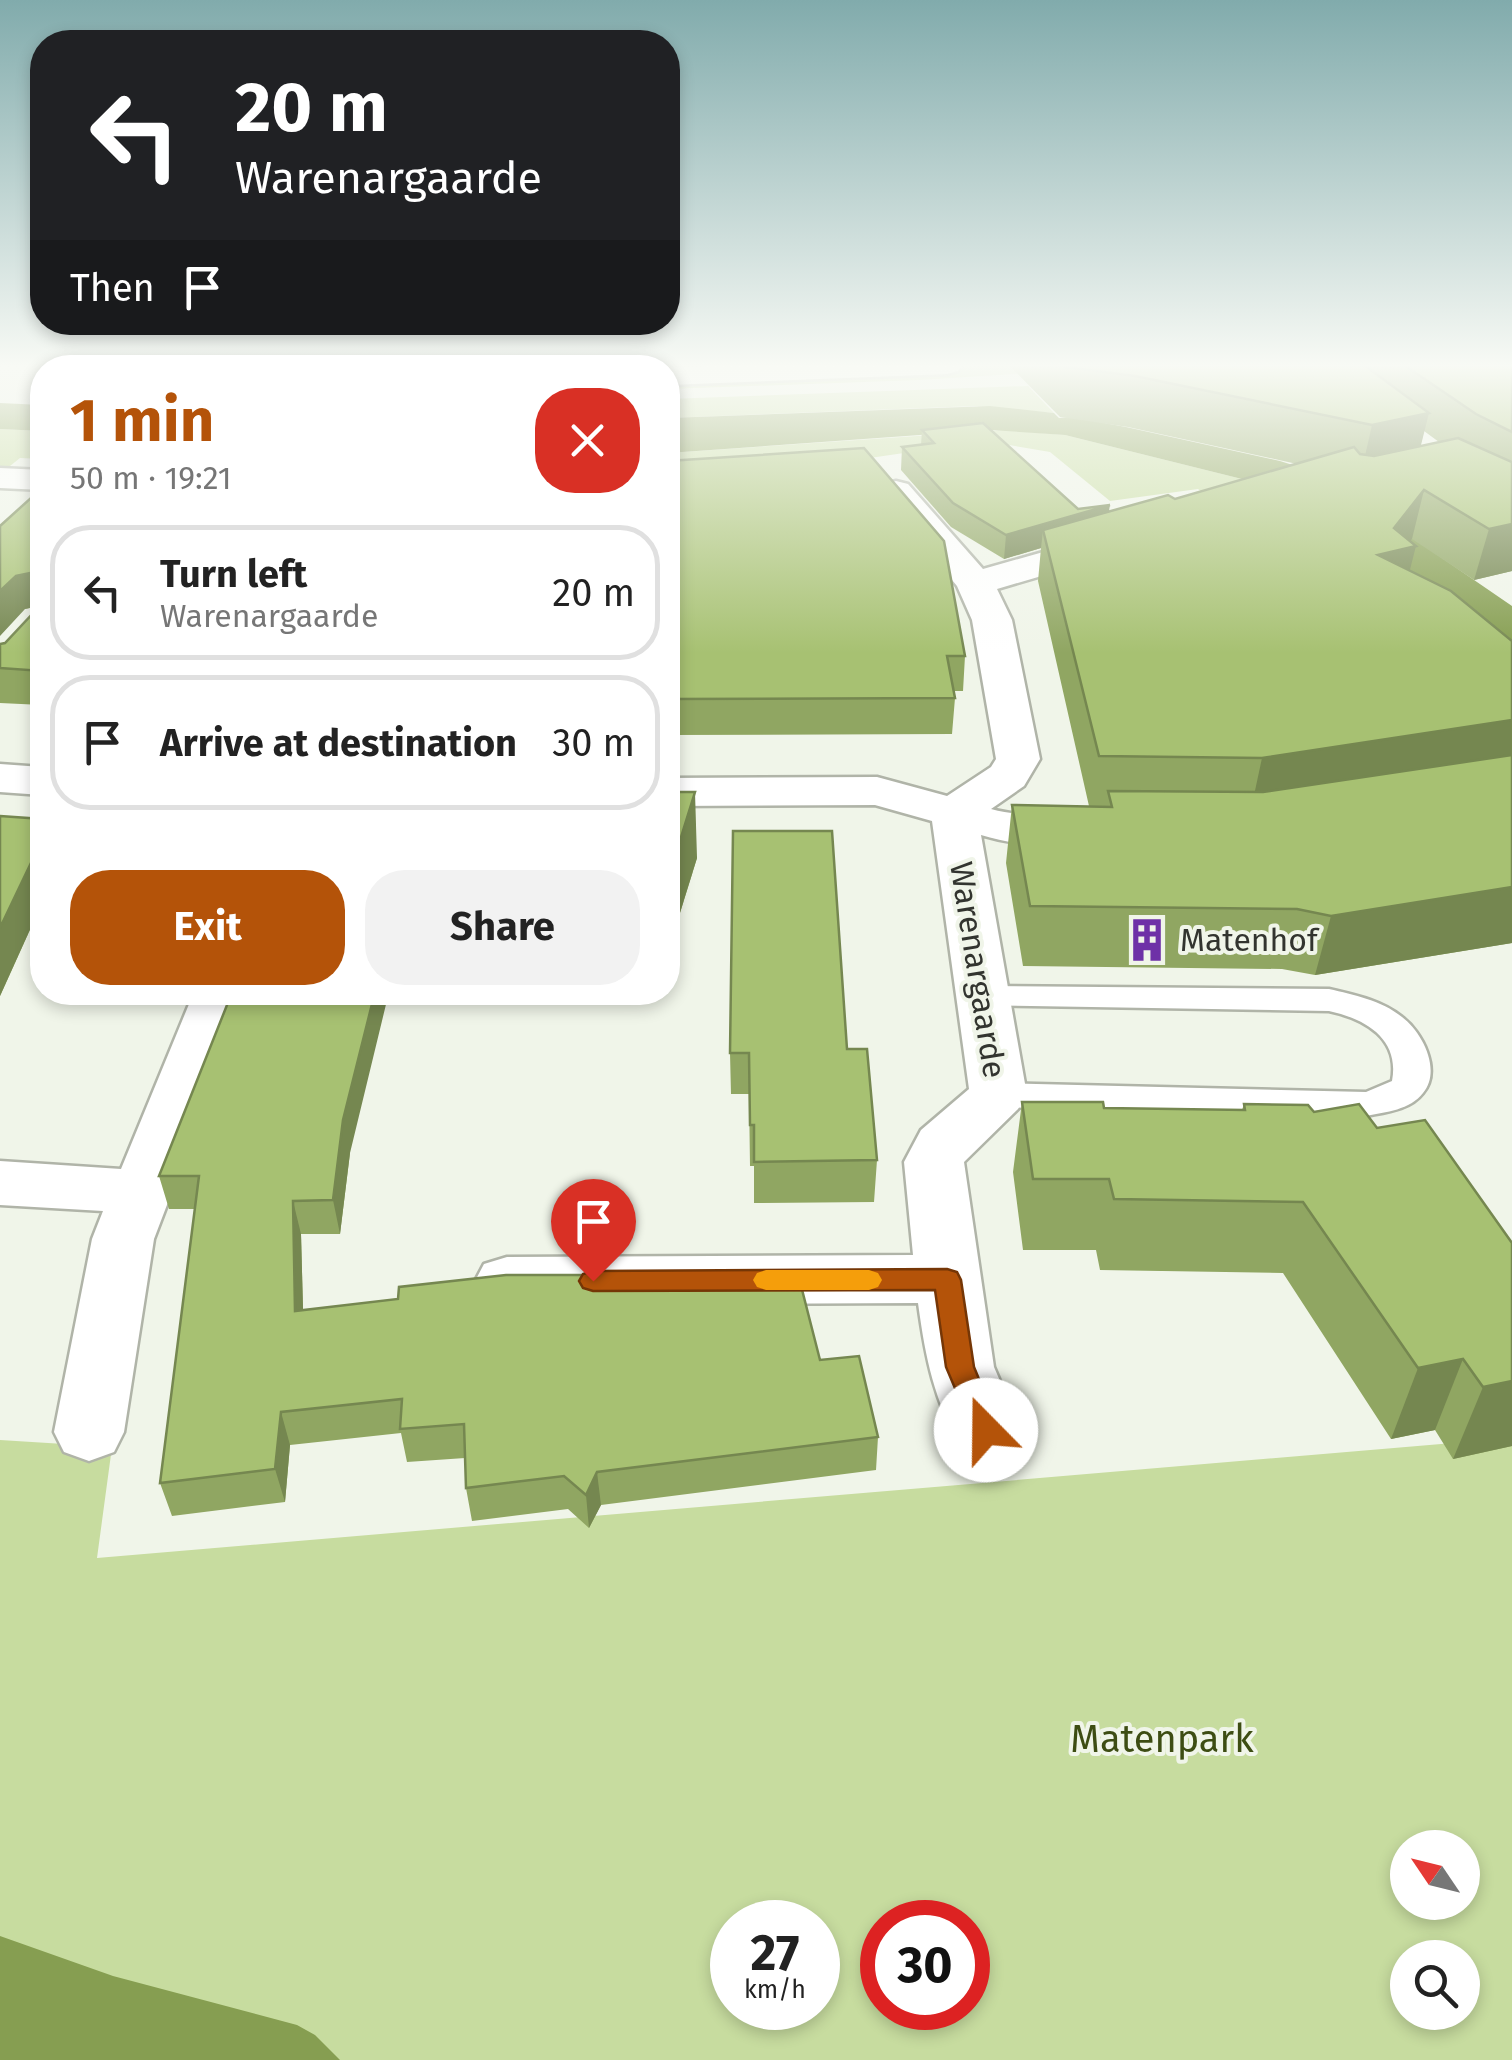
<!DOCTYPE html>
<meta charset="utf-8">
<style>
:root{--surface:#fff;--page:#f2f2f2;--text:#222;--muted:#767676;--line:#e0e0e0;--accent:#b45309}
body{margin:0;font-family:"Fira Sans",sans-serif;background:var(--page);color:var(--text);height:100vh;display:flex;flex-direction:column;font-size:38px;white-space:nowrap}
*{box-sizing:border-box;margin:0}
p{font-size:32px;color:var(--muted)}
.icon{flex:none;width:55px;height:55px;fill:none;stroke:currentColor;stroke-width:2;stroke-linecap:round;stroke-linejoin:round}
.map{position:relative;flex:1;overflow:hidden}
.panel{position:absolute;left:30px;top:355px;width:650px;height:650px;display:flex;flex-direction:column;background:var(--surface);border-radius:40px;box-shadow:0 5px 15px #0003}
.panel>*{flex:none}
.banner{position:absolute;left:30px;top:30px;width:650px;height:305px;border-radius:40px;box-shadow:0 5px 15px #0003;background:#202124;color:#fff;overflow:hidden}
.needle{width:65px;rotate:305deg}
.controls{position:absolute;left:1390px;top:1830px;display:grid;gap:20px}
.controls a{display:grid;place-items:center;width:90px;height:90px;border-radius:50%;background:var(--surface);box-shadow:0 5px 15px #0003;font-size:50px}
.speed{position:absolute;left:710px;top:1900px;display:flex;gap:20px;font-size:50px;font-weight:700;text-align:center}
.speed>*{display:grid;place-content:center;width:130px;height:130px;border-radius:50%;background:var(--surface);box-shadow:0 5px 15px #0003;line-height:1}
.speed small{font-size:25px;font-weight:400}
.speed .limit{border:15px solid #d22;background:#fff;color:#111}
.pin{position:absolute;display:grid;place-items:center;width:85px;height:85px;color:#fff;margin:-102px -42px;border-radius:50% 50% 50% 0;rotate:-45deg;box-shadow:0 0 10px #0007}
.pin .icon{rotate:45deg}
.me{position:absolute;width:110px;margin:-55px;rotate:338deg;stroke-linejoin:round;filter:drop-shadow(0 0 8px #0008)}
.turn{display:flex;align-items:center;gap:35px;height:210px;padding:0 40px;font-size:45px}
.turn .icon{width:130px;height:130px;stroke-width:2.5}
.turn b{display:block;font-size:70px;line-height:85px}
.then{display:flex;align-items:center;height:95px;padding:0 40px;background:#0003;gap:20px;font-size:38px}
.round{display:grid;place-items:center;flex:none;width:105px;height:105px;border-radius:40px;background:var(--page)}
.overview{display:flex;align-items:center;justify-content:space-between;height:170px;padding:0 40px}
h1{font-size:60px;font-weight:700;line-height:75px;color:var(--accent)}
.button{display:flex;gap:20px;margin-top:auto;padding:20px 40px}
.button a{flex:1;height:115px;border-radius:40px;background:var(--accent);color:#fff;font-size:40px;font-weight:700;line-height:115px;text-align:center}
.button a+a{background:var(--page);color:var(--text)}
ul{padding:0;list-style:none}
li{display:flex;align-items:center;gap:30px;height:135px;margin:0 20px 15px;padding:0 20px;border:5px solid var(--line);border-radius:40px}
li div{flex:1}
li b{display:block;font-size:38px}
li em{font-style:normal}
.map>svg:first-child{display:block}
.green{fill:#c7dc9f;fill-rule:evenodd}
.water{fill:#869e51}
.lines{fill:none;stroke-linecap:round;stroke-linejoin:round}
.service-casing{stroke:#b0b4a8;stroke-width:5}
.minor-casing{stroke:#b0b4a8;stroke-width:5}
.tertiary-casing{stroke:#b0b4a8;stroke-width:5}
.service{fill:#fff;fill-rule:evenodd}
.minor{fill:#fff;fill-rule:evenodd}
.tertiary{fill:#fff;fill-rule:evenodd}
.wall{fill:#90a662;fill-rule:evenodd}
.shaded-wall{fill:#758750}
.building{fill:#a7c172;stroke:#758750;stroke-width:2.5}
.route{fill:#b45309;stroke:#753606;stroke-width:2.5}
.slow{fill:#f59e0b}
.labels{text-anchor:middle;stroke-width:8;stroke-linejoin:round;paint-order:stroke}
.poi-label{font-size:32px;fill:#32342f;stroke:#f0f5e9;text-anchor:start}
.street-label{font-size:32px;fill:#32342f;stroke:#f0f5e9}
.near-park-label{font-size:38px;fill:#3d4d13;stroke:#f0f5e9}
</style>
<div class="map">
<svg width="1512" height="2060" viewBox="0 0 1512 2060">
<rect width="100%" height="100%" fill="#f0f5e9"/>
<g class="green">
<polygon points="1006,365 1086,365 1091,369 919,380 668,389 668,379"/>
<polygon points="1028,386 1054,413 975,406 668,418 668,399"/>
<polygon points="0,429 42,431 42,459 20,458 0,474"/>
<polygon points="1005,430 1065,435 1254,482 1219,505 1198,489 1110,501 1050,452 986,441 856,460 668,479 668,453"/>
<path d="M 1512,1438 L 1512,2060 L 0,2060 L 0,1440 L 112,1447 L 97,1558 ZM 1408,1848 L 1462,1848 L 1462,1902 L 1408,1902 ZM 732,1922 L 818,1922 L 818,2008 L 732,2008 ZM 882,1922 L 968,1922 L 968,2008 L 882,2008 ZM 1408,1958 L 1462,1958 L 1462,2012 L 1408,2012 Z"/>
</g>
<g class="water">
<polygon points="0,403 42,405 42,431 0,429"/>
<polygon points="990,406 1054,413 1059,418 1072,417 1126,427 1280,461 1318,473 1512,606 1512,665 1254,482 1065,435 990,430 668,453 668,418"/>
<polygon points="0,1936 113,1976 297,2025 315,2035 340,2060 0,2060"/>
</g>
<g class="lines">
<g class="service-casing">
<path id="service" d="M 982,986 L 1329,989 C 1354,995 1381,1000 1402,1017 C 1422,1032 1442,1070 1423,1093 C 1410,1110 1386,1112 1366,1116 L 998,1107 L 985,1104 L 980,1095 L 985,1086 L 998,1083 L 1366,1092 L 1392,1081 C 1400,1039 1366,1019 1329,1011 L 970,1005 L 965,997 L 970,989 Z"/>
</g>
<g class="minor-casing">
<g id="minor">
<polygon points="214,365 246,365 212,368"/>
<rect x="298" y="365" width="30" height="3"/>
<polygon points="0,468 42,470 42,490 0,488"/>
<path d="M 896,481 L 908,484 L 983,569 L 1110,533 L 1123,536 L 1128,544 L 1123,552 L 997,589 L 1012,620 L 1040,759 L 1024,786 L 991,809 C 1027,819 1063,812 1099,821 L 1106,831 L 1099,841 C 1061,850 1018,846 981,835 L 1027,1095 L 1018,1109 L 964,1162 L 994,1367 L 1021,1430 L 1011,1450 L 986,1459 L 961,1450 C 934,1397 926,1362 918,1303 L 507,1305 L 484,1298 L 475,1281 L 484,1264 L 507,1257 L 913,1255 L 904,1162 L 921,1130 L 969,1089 L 932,821 L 875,805 L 668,806 L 668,778 L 877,777 L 947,796 L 991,767 L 996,759 L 972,620 L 957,586 L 879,491 L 884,484 Z"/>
<polygon points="0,764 42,767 42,795 0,792"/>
<polygon points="194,992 248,992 154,1239 124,1432 114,1452 89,1461 64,1452 54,1432 92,1239 103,1211 0,1205 0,1161 121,1169"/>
</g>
</g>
<g class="tertiary-casing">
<g id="tertiary">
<polygon points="81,365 183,365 185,368 83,368"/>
<polygon points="395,365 665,365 663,368"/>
<polygon points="725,365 962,365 958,371 947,374 668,385 665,368"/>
</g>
</g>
<use href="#service" class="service"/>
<use href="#minor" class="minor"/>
<use href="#tertiary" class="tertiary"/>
</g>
<g class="wall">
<path d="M 1009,365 L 1512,365 L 1512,571 L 1474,580 L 1412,539 L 1410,541 L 1410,571 L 1512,641 L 1512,943 L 1315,975 L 1282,969 L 1023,966 L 1006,863 L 1012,805 L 1089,806 L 1038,581 L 1041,548 L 1004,559 L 951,527 L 901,470 L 902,447 L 921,445 L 922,430 L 1078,509 L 1109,512 L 1175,499 L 1297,464 L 1128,427 L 1060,417 ZM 1424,431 L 1439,442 L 1420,447 Z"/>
<polygon points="668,461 965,656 963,691 954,691 955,698 952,734 668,735"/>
<polygon points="42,488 42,705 0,703 0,668 5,643 35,611 35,607 25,609"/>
<polygon points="668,792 697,858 679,916 668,916"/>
<polygon points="0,816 42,819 42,903 0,996"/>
<polygon points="847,1049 877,1160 874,1202 754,1203 754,1166 750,1166 749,1094 731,1094 730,1053"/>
<polygon points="1022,1102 1104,1108 1242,1110 1244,1104 1314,1112 1377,1128 1512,1243 1512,1446 1453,1459 1435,1430 1391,1439 1283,1273 1100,1270 1096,1250 1023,1250 1013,1172"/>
<polygon points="350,1153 340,1234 301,1234 303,1310 583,1281 820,1360 878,1437 876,1470 601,1505 589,1528 568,1509 472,1521 466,1488 465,1458 407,1462 401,1433 290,1445 285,1502 172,1516 160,1483 195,1209 169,1209 159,1176"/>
</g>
<g class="shaded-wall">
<polygon points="1429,413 1416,465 1360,478 1372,425"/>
<polygon points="1424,490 1412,539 1404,549 1416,546 1403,597 1378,555 1394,528"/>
<polygon points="1110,505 1106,529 1043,530 1041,548 1004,559 1006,535"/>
<polygon points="1512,524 1512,571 1474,580 1489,529"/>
<polygon points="35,572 42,605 25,609 0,636 0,591 16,576"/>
<polygon points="1512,720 1512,772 1250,814 1262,758"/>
<polygon points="695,792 697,858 679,916 677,850"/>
<polygon points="31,863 42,903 0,996 0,928"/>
<polygon points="1512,887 1512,943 1315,975 1331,916"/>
<polygon points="375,992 389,992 350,1153 340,1234 333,1200 343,1120"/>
<polygon points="293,1201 301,1234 304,1345 295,1311"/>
<polygon points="1463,1359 1435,1430 1391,1439 1418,1368"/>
<polygon points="1512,1381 1512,1446 1453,1459 1483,1387"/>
<polygon points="281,1412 290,1445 285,1502 275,1469"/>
<polygon points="597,1472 601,1505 589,1528 586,1495"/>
</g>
<g class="building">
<polygon points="1063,365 1364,365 1429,413 1372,425 1135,376 1066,367"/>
<polygon points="1404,365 1512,365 1512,432 1476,414"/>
<polygon points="983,423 1078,509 1110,505 1006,535 953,503 902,447 934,443 922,430"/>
<polygon points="1458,438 1512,462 1512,524 1489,529 1424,490 1394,528 1416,546 1378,555 1451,591 1512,641 1512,720 1262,758 1099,756 1043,530 1168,495 1175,499 1354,447 1360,454 1374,456"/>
<polygon points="864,448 944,541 965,656 947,656 955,698 668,699 668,461"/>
<polygon points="42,488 42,671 0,668 0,644 5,643 35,611 35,572 16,576 0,591 0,526"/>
<polygon points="1512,755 1512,887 1331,916 1297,909 1030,906 1012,805 1112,807 1108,791 1263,792"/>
<polygon points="668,792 695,792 677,850 668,850"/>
<polygon points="0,816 42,819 42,868 31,863 0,928"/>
<polygon points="733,831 832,831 847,1049 867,1049 877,1160 754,1162 754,1125 750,1125 749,1053 730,1053"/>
<polygon points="261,992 375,992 343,1120 333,1200 293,1201 295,1311 398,1299 399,1287 506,1275 582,1275 583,1281 642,1275 798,1274 820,1360 859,1356 878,1437 597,1472 586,1495 564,1476 466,1488 464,1424 400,1429 402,1399 281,1412 275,1469 160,1483 199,1176 159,1176 229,1000 258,1000"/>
<polygon points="1022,1102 1103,1102 1104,1108 1245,1110 1244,1104 1308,1105 1314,1112 1359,1104 1377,1128 1425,1120 1512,1243 1512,1381 1483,1387 1463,1359 1418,1368 1303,1202 1114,1199 1109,1179 1033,1179"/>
</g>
<linearGradient id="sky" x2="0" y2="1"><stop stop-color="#81abac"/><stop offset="0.56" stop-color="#f8faf5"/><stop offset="1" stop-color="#f8faf5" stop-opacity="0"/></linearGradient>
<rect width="1512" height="653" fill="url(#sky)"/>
<polygon class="route" points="947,1269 957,1272 961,1280 974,1367 1000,1430 996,1438 986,1442 976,1438 946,1367 935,1290 593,1291 583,1288 579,1281 583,1274 593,1271"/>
<polygon class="slow" points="766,1270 869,1270 878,1273 882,1280 878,1287 869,1290 766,1290 757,1287 753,1280 757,1273"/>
<defs>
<g id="building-bare" transform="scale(3.45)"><path d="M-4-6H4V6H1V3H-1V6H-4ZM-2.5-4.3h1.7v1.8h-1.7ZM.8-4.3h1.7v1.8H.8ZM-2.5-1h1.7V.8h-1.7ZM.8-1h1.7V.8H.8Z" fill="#6e31a7" stroke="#f0f5e9" stroke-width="2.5" paint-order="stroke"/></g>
</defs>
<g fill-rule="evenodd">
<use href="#building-bare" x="1147" y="940"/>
</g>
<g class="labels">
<g class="poi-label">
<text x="1180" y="951">Matenhof</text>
</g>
<g class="street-label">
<text transform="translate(978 970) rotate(81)" y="11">Warenargaarde</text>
</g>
<g class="near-park-label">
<text x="1162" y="1752">Matenpark</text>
</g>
</g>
</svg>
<div class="controls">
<a><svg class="needle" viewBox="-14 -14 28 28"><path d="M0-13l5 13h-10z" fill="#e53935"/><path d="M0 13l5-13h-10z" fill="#767676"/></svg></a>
<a><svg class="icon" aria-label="search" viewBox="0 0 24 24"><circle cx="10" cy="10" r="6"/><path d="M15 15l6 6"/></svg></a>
</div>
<div class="speed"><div>27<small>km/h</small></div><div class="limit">30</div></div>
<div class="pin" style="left:593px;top:1281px;background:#d93025"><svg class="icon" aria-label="arrive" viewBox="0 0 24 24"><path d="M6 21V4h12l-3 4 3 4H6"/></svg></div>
<svg class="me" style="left:986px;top:1430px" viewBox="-20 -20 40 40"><circle r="19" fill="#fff"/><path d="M0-13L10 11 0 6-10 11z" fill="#b45309"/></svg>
<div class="banner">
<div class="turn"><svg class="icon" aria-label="left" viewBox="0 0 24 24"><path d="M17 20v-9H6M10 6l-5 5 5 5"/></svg><div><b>20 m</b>Warenargaarde</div></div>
<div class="then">Then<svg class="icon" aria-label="arrive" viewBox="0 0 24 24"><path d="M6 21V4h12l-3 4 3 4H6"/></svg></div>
</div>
<section class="panel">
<div class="overview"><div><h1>1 min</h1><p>50 m · 19:21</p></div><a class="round" style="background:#d93025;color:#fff"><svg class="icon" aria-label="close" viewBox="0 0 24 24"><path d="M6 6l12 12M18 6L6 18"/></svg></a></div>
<ul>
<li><svg class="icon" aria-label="left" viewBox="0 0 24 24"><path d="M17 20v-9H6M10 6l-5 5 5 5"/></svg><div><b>Turn left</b><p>Warenargaarde</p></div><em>20 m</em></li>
<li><svg class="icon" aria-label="arrive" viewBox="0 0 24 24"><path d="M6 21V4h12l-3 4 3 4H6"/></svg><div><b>Arrive at destination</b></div><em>30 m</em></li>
</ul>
<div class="button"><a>Exit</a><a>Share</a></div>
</section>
</div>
